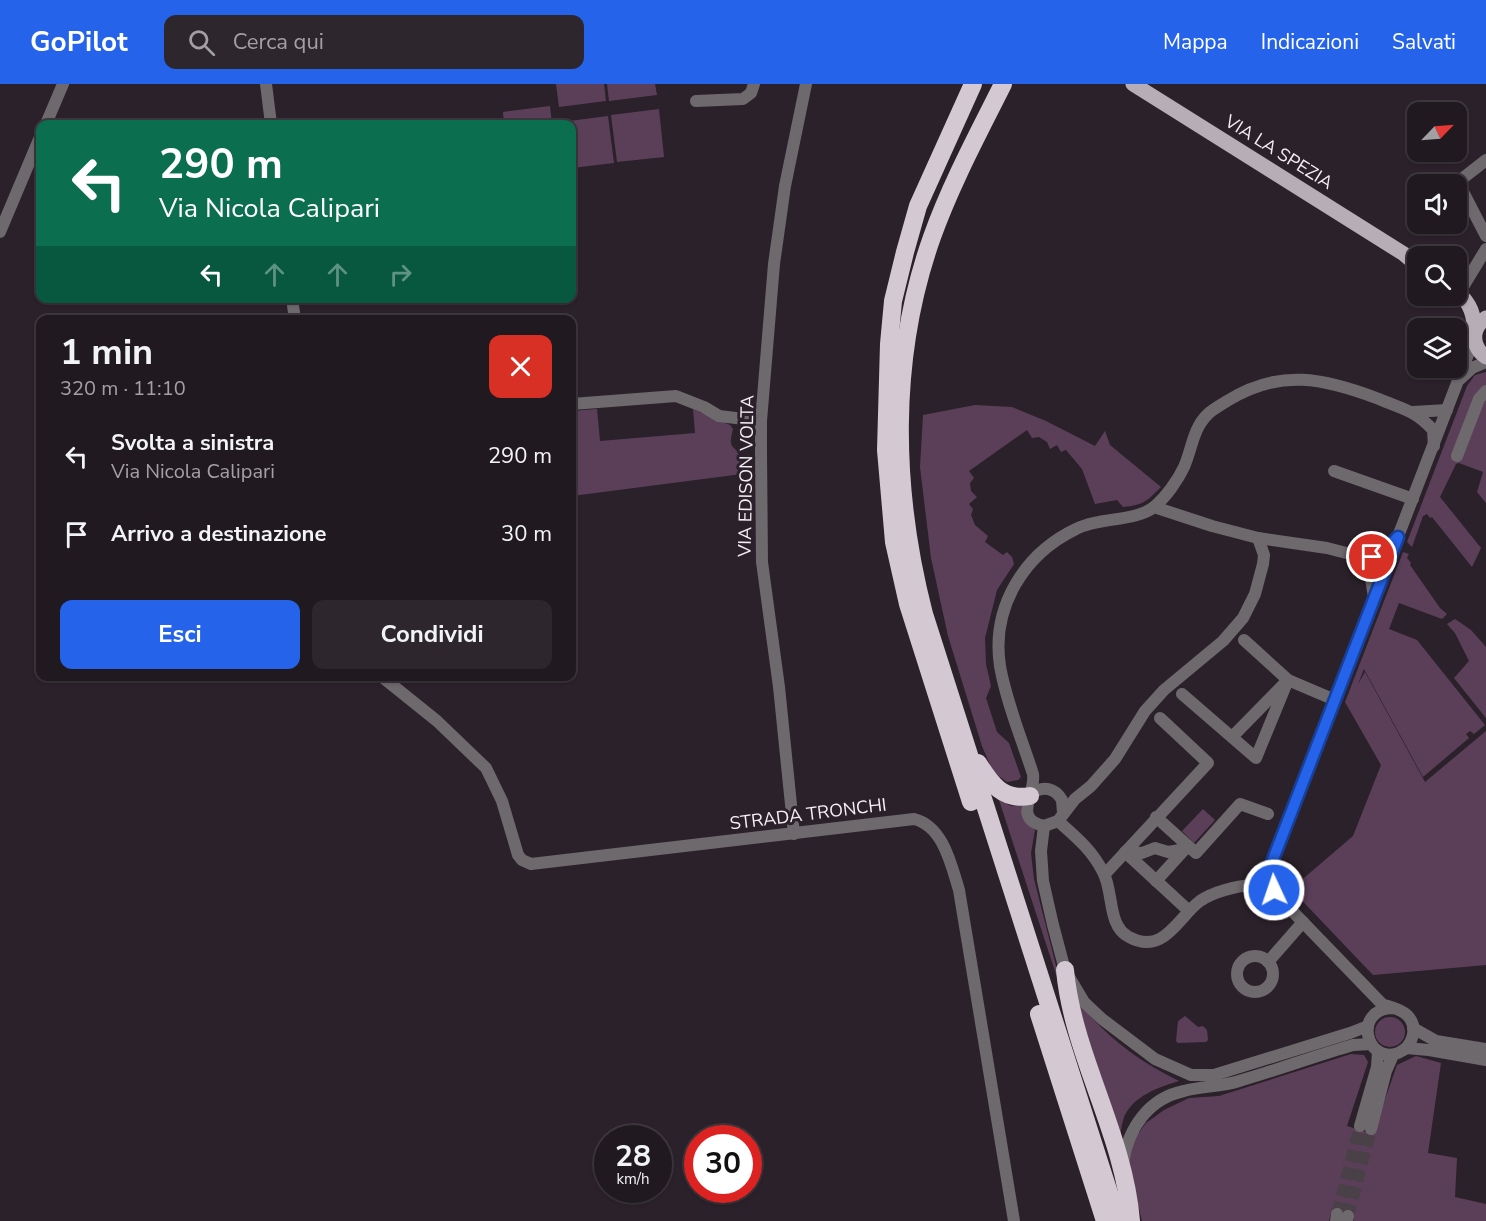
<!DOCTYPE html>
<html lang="it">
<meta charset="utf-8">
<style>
:root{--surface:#201920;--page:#2d262d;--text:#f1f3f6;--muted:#a2a0a5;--line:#3d383e;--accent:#2563eb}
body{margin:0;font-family:"Nunito Sans",sans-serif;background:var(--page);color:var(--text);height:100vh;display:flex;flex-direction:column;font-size:22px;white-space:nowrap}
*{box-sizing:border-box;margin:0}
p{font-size:20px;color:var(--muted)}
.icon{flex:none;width:33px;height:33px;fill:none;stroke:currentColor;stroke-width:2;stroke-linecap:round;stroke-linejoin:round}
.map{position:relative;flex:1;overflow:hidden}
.panel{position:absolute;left:36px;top:231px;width:540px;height:366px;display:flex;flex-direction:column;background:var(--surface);border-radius:12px;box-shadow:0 2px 4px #0004,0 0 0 2px var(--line)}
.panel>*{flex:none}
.top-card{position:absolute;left:36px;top:36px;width:540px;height:183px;border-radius:12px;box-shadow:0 2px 4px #0004,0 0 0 2px var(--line);background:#0b6e4f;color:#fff;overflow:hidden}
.needle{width:39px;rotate:65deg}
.controls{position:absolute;left:1407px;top:18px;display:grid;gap:12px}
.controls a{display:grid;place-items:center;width:60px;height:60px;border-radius:12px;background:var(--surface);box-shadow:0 2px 4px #0004,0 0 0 2px var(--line);font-size:30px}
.speed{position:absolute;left:594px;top:1041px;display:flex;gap:12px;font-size:30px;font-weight:700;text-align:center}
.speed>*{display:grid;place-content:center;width:78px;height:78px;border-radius:50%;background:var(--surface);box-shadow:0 2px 4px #0004,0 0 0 2px var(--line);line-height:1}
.speed small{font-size:15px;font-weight:400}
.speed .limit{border:9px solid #d22;background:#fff;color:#111}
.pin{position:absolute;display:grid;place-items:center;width:51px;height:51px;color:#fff;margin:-26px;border:3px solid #fff;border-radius:50%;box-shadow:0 2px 6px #0007}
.me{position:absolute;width:66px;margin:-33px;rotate:357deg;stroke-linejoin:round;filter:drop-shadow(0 0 4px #0008)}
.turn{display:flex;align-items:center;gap:21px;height:126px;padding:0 24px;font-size:27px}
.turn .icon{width:78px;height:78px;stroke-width:2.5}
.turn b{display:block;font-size:42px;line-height:51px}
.lanes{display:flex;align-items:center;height:57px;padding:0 24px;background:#0003;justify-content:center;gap:30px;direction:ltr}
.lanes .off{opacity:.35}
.round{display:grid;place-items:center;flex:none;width:63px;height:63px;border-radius:12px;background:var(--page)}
.head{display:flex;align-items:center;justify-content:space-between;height:102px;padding:0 24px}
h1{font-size:36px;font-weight:700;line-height:45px}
.button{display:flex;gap:12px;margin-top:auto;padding:12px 24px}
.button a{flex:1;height:69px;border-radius:12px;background:var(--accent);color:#fff;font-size:24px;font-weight:700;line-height:69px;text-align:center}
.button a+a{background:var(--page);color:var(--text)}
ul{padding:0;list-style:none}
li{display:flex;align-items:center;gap:18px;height:78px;padding:0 24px}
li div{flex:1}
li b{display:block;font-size:22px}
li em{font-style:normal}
header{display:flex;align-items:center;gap:36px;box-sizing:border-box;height:84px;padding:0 30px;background:var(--accent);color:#fff}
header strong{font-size:28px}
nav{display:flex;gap:33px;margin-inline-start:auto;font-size:21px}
.search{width:420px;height:54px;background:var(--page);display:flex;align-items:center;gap:15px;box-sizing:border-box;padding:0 21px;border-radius:12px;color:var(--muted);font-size:22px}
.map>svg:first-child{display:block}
.green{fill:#5b3f59}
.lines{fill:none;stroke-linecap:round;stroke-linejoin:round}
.minor-tunnel{stroke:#494048;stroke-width:12;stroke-dasharray:12 6;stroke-linecap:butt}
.minor{stroke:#6e696d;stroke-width:12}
.major{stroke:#b7adb6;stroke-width:15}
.highway{stroke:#d4c8d3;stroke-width:18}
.route-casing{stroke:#184099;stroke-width:15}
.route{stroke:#2563eb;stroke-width:10}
.labels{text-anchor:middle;stroke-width:6;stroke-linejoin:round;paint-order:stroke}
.street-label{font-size:18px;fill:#f5eef4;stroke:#2b212a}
</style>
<header>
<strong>GoPilot</strong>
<div class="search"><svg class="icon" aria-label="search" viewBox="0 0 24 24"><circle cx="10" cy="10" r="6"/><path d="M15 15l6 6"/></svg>Cerca qui</div>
<nav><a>Mappa</a><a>Indicazioni</a><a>Salvati</a></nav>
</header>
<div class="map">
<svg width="1486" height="1137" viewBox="0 0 1486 1137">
<rect width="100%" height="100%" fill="#2b212a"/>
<g class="green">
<polygon points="556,0 604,0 606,17 559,23"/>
<polygon points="607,0 655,0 657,11 609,17"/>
<polygon points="550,22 552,40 504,40 503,28"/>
<polygon points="659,25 664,73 617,78 611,31"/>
<polygon points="608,32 614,79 572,84 572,40 561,40 561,38"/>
<polygon points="1486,288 1486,419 1477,408 1483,388 1459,379 1456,380 1440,413 1481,464 1472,483 1432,433 1430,434 1427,430 1423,432 1412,463 1407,458 1467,302 1475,291"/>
<path d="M 975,321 L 1012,323 L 1046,337 L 1095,362 L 1105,347 L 1110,361 L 1161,403 C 1147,417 1144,421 1123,423 L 1117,416 L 1095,420 L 1082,385 L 1066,366 L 1061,368 L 1057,361 L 1050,365 L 1047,358 L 1039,353 L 1032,354 L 1027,346 L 969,387 L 974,394 L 970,399 L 971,407 L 977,413 L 969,420 L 973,425 L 971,431 L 975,441 L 988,452 L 985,458 L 1003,471 L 1007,468 L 1012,473 L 1014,480 L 997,506 L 985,554 L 986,580 L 991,602 L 986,614 L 997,648 L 1009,659 L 1021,693 L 1018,696 L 1007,698 L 993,688 L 982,662 L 948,552 L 931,474 L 920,383 L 923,331 Z"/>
<path d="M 597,325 L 600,357 L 695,349 L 693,325 L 730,341 L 733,345 C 727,368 735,359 741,374 C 743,378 742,385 742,390 L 572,412 L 572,327 Z"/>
<polygon points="1403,468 1409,470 1407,474 1411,479 1410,481 1440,524 1447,530 1442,535 1399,519 1389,545 1417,556 1485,641 1474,650 1470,647 1466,650 1469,654 1423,693 1364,585 1358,600 1365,588 1425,698 1486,647 1486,881 1373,891 1291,805 1353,752 1381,681 1345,618"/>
<polygon points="1455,535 1471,546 1486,563 1486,634 1454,594 1469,577 1455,549 1447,540"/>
<path d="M 999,716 L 1011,722 L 1021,720 C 1022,732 1025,739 1035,746 L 1031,769 L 1034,795 L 1066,921 Z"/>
<polygon points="1203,725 1215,736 1194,759 1182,747"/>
<path d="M 1076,915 C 1105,952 1136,976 1179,997 C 1159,1003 1133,1012 1124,1033 C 1122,1039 1121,1046 1120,1052 Z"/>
<polygon points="1185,932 1198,943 1203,942 1207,946 1208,956 1206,958 1178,959 1176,957 1178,937"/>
<circle cx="1390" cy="948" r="15"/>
<polygon points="1351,970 1364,971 1368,978 1347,1042 1373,1050 1397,981 1416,972 1441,979 1428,1069 1457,1074 1455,1113 1486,1120 1486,1137 1354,1137 1354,1134 1331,1129 1329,1137 1142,1137 1128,1079 1132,1058 1146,1039 1164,1026 1189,1014 1219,1012"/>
</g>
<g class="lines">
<g class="minor-tunnel">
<polyline points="1337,1130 1360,1042"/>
<polyline points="1348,1132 1371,1045"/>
</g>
<g class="minor">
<polyline points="266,0 271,40"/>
<polyline points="696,17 743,15 751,9 754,0"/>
<polyline points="46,40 63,0"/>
<polyline points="1486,76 1458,98 1486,152"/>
<polyline points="0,148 40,53"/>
<polyline points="1463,203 1486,165"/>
<polyline points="292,214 295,236"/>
<polyline points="1460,295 1472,284 1486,278"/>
<polyline points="572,320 676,312 704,323 719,332 761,337"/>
<polyline points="1413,328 1447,326"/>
<polyline points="1457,372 1479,315 1486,307"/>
<polyline points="1334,387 1413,415"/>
<polyline points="1154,423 1212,442 1258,454 1327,464 1354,471 1378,473 1395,457"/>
<path d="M 1258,454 L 1264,471 L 1263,480 L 1255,510 L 1243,534 L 1223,557 L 1164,606 L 1145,627 L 1115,675 L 1091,702 L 1075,715 L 1058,737 L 1044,742 C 1012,735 1036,710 1033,690 C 1022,656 1006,617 1000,582 C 991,523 1024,470 1076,445 C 1099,433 1135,438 1154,423 C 1166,413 1178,396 1184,383 C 1192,365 1193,344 1208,330 C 1213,325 1221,321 1227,317 C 1280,284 1324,294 1379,315 C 1402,325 1415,326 1433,346 L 1434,362"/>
<polyline points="1356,472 1369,482 1374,513"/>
<path d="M 381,592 L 437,637 L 486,684 L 502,717 L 518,771 L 522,776 L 531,780 L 914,735 C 943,742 951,780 959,806 L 1014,1137"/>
<polyline points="1182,610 1256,674 1288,596 1244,556"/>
<polyline points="1232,653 1288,596 1335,616"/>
<path d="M 1031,710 C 1043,701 1055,704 1062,716 L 1063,729"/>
<polyline points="1156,733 1196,769 1240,720 1268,730"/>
<path d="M 1058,737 C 1076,753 1092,766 1103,788 C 1114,808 1107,842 1129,853 C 1164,872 1178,833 1200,817 C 1213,808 1236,802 1252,801 C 1260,800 1267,803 1274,806"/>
<polyline points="1044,742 1041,767 1043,797 1053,841 1065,886 1084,918 1102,935 1155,975 1191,991 1214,991 1350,949 1368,942"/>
<polyline points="794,750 779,603 762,478 761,368 761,337 774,180 785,102 806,0"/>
<polyline points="1125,768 1189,827"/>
<polyline points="1127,769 1131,768 1142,769 1155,764 1168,768 1186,765"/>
<polyline points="1105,790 1208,679 1160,634"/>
<polyline points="1156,797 1185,765"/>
<circle cx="1255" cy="890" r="18"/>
<polyline points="1268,878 1303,838"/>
<path d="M 1393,924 C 1352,925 1366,981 1398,969 C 1413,963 1419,943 1407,931 C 1401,925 1390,923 1382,920 L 1296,831 L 1274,806 L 1269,790 L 1275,772 L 1474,255"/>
<polyline points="1413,944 1436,957 1486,965"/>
<polyline points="1406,964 1429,966 1486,976"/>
<polyline points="1360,1042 1377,983 1378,967"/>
<polyline points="1371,1045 1386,987 1393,971"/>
<path d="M 1123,1079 C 1128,1044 1149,1014 1184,1007 C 1202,1002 1221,1003 1239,997 C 1277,986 1315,972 1353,961 L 1371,960"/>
<polyline points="1336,1137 1337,1130"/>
<polyline points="1347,1137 1348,1132"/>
</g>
<g class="major">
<polyline points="1133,0 1404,170 1418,182"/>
<path d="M 1456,207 C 1471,219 1475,232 1474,250"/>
<path d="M 1486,234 C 1471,244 1471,262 1486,273"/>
</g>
<g class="highway">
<path d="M 1003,0 C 978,50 951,100 932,153 C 889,274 892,406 924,530 L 1118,1137"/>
<path d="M 978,679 C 991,700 1003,717 1030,712"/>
<polyline points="971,718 908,520 894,458 886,366 889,260 893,217 905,168 918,122 973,0"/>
<path d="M 1065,886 C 1073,972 1124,1050 1131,1137"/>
<polyline points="1039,930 1105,1137"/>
</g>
</g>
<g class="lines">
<g class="route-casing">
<polyline id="route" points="1274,806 1269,790 1272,778 1398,453 1378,473 1372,473"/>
</g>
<use href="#route" class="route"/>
</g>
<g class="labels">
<g class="street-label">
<text transform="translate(1279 68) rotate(32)" y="6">VIA LA SPEZIA</text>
<text transform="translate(746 392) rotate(-89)" y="6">VIA EDISON VOLTA</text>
<text transform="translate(808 730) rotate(-7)" y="6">STRADA TRONCHI</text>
</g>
</g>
</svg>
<div class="controls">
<a><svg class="needle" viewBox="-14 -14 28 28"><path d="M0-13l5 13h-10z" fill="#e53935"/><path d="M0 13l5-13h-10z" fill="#a2a0a5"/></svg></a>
<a><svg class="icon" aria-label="sound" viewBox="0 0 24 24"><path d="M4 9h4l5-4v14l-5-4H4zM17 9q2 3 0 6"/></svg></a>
<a><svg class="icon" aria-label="search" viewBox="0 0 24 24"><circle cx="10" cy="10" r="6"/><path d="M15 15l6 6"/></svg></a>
<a><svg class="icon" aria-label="layers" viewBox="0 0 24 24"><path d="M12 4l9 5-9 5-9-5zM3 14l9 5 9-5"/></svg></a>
</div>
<div class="speed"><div>28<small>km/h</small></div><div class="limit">30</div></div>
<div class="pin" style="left:1372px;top:473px;background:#d93025"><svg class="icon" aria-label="arrive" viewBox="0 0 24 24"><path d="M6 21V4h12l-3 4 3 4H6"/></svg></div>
<svg class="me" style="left:1274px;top:806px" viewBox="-20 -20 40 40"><circle r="17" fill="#2563eb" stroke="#fff" stroke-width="3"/><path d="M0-11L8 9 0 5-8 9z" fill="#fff"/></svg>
<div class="top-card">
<div class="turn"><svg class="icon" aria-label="left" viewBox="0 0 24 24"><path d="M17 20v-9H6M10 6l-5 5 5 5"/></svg><div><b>290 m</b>Via Nicola Calipari</div></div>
<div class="lanes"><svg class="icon" aria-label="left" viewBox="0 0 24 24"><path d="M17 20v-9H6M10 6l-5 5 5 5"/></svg><svg class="icon off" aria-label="ahead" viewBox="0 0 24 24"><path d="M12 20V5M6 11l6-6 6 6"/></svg><svg class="icon off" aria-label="ahead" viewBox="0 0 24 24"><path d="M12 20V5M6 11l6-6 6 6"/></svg><svg class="icon off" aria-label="right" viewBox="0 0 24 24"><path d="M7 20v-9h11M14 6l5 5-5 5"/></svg></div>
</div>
<section class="panel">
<div class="head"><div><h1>1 min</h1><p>320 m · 11:10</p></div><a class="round" style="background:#d93025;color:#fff"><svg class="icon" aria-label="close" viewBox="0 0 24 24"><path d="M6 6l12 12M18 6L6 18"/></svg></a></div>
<ul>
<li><svg class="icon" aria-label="left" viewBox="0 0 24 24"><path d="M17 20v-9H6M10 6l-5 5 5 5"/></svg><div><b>Svolta a sinistra</b><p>Via Nicola Calipari</p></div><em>290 m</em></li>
<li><svg class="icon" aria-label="arrive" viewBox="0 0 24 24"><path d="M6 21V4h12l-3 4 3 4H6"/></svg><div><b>Arrivo a destinazione</b></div><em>30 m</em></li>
</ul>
<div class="button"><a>Esci</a><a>Condividi</a></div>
</section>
</div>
